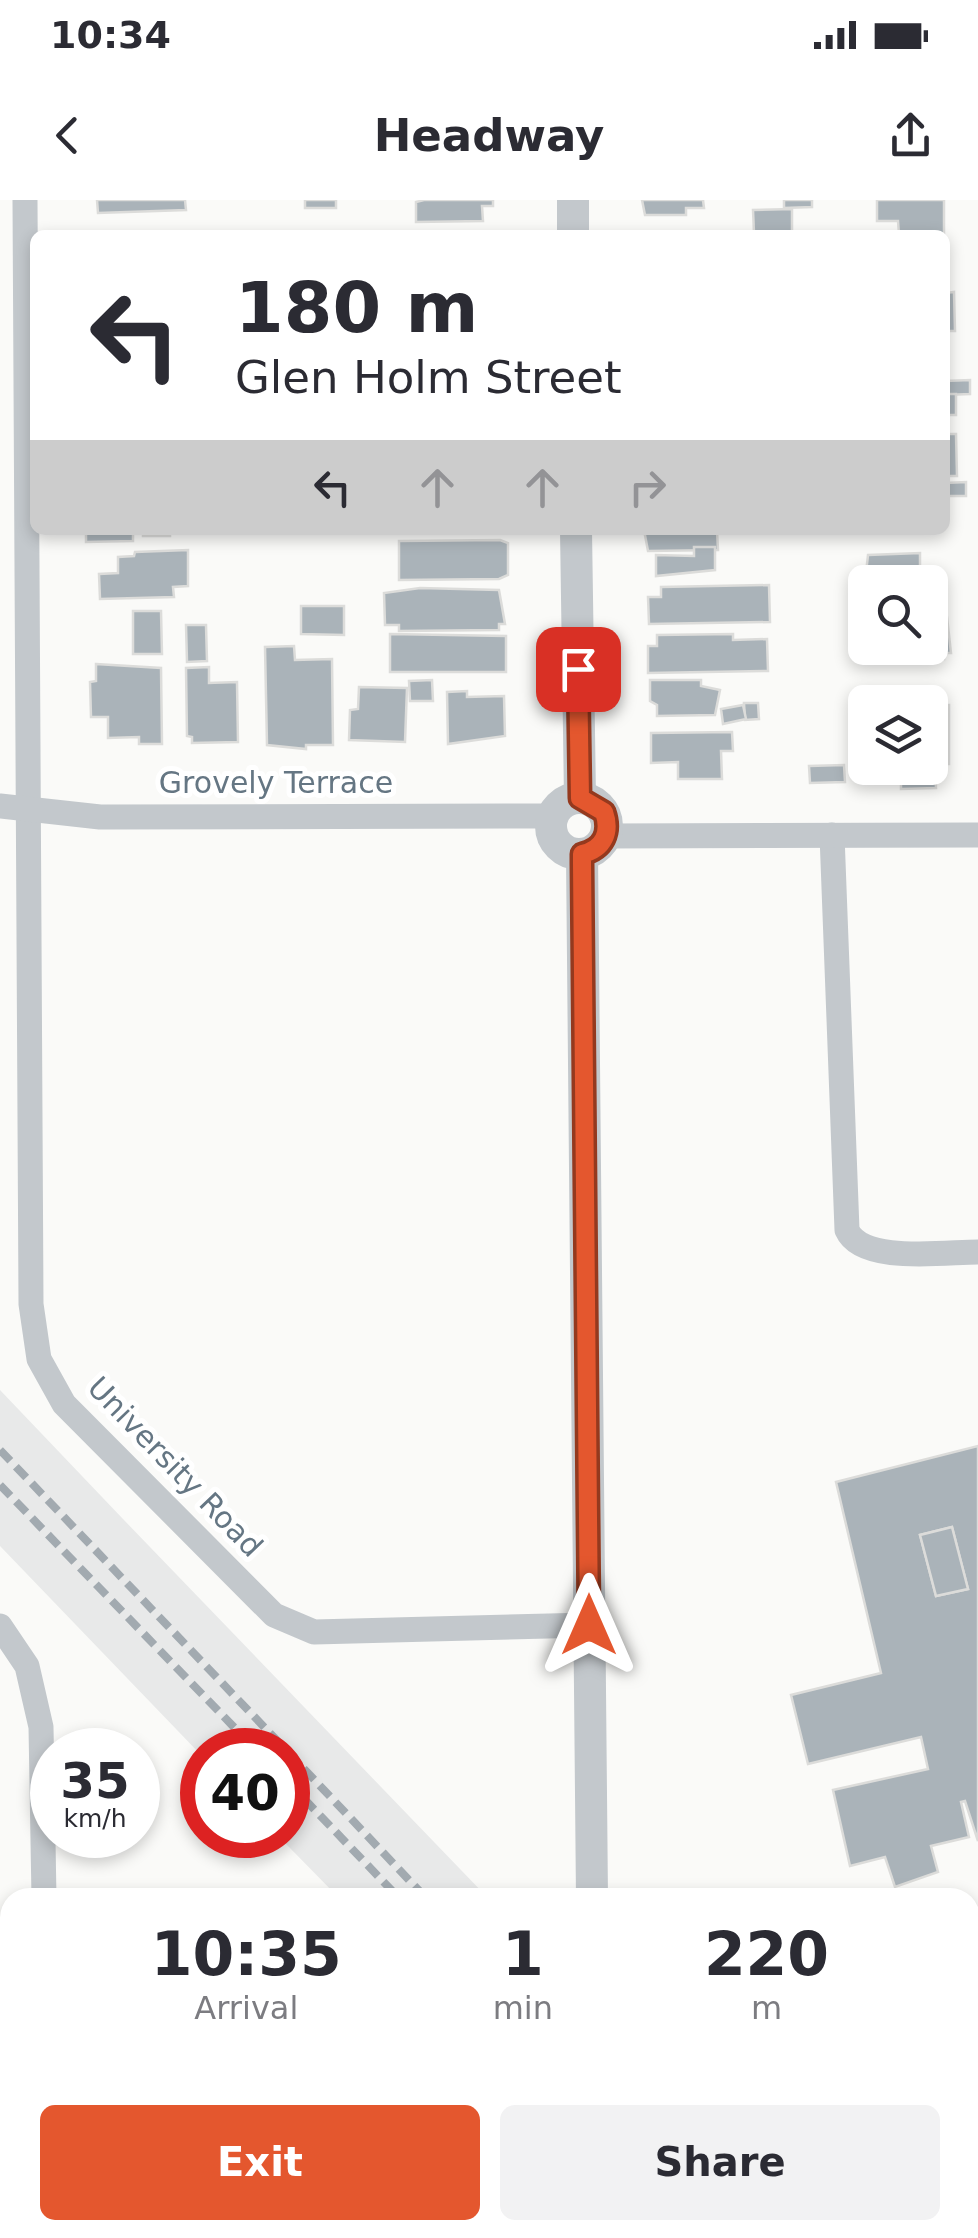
<!DOCTYPE html>
<style>
:root{--surface:#fff;--page:#f2f2f3;--text:#2b2b33;--muted:#7c7c81;--accent:#e4572e}
body{margin:0;font-family:"DejaVu Sans",sans-serif;background:var(--page);color:var(--text);height:100vh;display:flex;flex-direction:column;font-size:38px;white-space:nowrap}
*{box-sizing:border-box;margin:0}
p{font-size:32px;color:var(--muted)}
.icon{flex:none;width:55px;height:55px;fill:none;stroke:currentColor;stroke-width:2;stroke-linecap:round;stroke-linejoin:round}
.map{position:relative;flex:1;overflow:hidden}
.details{position:absolute;left:0px;top:1688px;width:980px;height:352px;display:flex;flex-direction:column;background:var(--surface);border-radius:30px 30px 0 0;box-shadow:0 5px 15px #0003}
.details>*{flex:none}
.top-card{position:absolute;left:30px;top:30px;width:920px;height:305px;border-radius:15px;box-shadow:0 5px 15px #0003;background:#fff;color:var(--text);overflow:hidden}
.tools{position:absolute;left:848px;top:365px;display:grid;gap:20px}
.tools a{display:grid;place-items:center;width:100px;height:100px;border-radius:15px;background:var(--surface);box-shadow:0 5px 15px #0003;font-size:50px}
.speed{position:absolute;left:30px;top:1528px;display:flex;gap:20px;font-size:50px;font-weight:700;text-align:center}
.speed>*{display:grid;place-content:center;width:130px;height:130px;border-radius:50%;background:var(--surface);box-shadow:0 5px 15px #0003;line-height:1}
.speed small{font-size:25px;font-weight:400}
.speed .limit{border:15px solid #d22;background:#fff;color:#111}
.pin{position:absolute;display:grid;place-items:center;width:85px;height:85px;color:#fff;margin:-42px;border-radius:20px;box-shadow:0 5px 15px #0006}
.me{position:absolute;width:110px;margin:-55px;rotate:0deg;stroke-linejoin:round;filter:drop-shadow(0 0 8px #0008)}
.turn{display:flex;align-items:center;gap:35px;height:210px;padding:0 40px;font-size:45px}
.turn .icon{width:130px;height:130px;stroke-width:2.5}
.turn b{display:block;font-size:70px;line-height:85px}
.lanes{display:flex;align-items:center;height:95px;padding:0 40px;background:#0003;justify-content:center;gap:50px;direction:ltr}
.lanes .off{opacity:.35}
.eta{display:flex;justify-content:space-evenly;align-items:center;height:170px;text-align:center}
.eta b{font-size:60px;font-weight:600;line-height:70px}
.primary-button{display:flex;gap:20px;margin-top:auto;padding:20px 40px}
.primary-button a{flex:1;height:115px;border-radius:15px;background:var(--accent);color:#fff;font-size:40px;font-weight:600;line-height:115px;text-align:center}
.primary-button a+a{background:var(--page);color:var(--text)}
.status{display:flex;justify-content:space-between;align-items:center;height:70px;padding:0 50px;background:var(--surface);direction:ltr}
.status svg{height:28px;fill:currentColor}
header{display:flex;justify-content:space-between;align-items:center;height:130px;padding:0 40px;background:var(--surface);font-size:45px;font-weight:600}
.map>svg:first-child{display:block}
.built{fill:#e8e9e9}
.building{fill:#aab3b9;stroke:#dcdcda;stroke-width:2.5;fill-rule:evenodd}
.lines{fill:none;stroke-linecap:round;stroke-linejoin:round}
.minor{stroke:#c3c8cc;stroke-width:25}
.tertiary{stroke:#c3c8cc;stroke-width:32}
.rail{stroke:#a2aab0;stroke-width:8;stroke-dasharray:15 8;stroke-linecap:butt}
.route-casing{stroke:#94391e;stroke-width:25}
.route{stroke:#e4572e;stroke-width:18}
.labels{text-anchor:middle;stroke-width:10;stroke-linejoin:round;paint-order:stroke}
.street-label{font-size:30px;fill:#657683;stroke:#fff}
</style>
<div class="status"><b>10:34</b><svg viewBox="0 0 49 12"><path d="M0 12V9h3v3zM5 12V6h3v6zM10 12V3h3v9zM15 12V0h3v12zM26 1h20v11H26zM47 4h2v5h-2z"/></svg></div>
<header><svg class="icon" aria-label="back" viewBox="0 0 24 24"><path d="M15 5l-7 7 7 7"/></svg>Headway<svg class="icon" aria-label="share" viewBox="0 0 24 24"><path d="M12 15V3M7 8l5-5 5 5M5 13v7h14v-7"/></svg></header>
<div class="map">
<svg width="978" height="2038" viewBox="0 0 978 2038">
<rect width="100%" height="100%" fill="#fafaf8"/>
<g class="built">
<polygon points="0,1190 123,1319 487,1697 338,1697 289,1647 277,1635 288,1635 288,1550 202,1550 202,1556 0,1346"/>
<polygon points="658,2030 809,2030 817,2038 665,2038"/>
</g>
<g class="building">
<polygon points="97,0 185,0 186,10 98,13"/>
<rect x="305" y="0" width="31" height="8"/>
<polygon points="424,0 493,0 493,6 482,6 483,21 416,22 416,2"/>
<polygon points="642,0 703,0 704,8 686,8 686,15 645,15"/>
<polygon points="784,0 812,0 812,7 784,8"/>
<polygon points="877,0 944,0 944,34 899,34 898,21 877,21"/>
<polygon points="792,9 792,32 754,33 753,10"/>
<polygon points="954,92 955,131 945,131 945,93"/>
<polygon points="970,180 970,194 945,195 945,181"/>
<polygon points="945,184 947,194 956,194 956,215 947,215 948,226"/>
<polygon points="945,234 956,234 957,276 945,276"/>
<polygon points="966,282 966,296 945,296 945,283"/>
<polygon points="86,330 133,330 133,341 86,342"/>
<rect x="143" y="330" width="27" height="6"/>
<polygon points="395,330 495,330 495,332 395,333"/>
<polygon points="644,330 717,330 718,350 648,351"/>
<polygon points="500,340 508,343 508,375 499,379 399,380 399,341"/>
<polygon points="694,347 715,347 715,370 656,376 656,355 694,356"/>
<polygon points="188,350 188,386 173,387 174,397 100,399 99,374 118,373 118,357 134,356 135,352"/>
<polygon points="920,353 920,376 912,376 912,382 865,382 868,355"/>
<polygon points="769,385 770,422 649,424 648,397 661,397 661,387"/>
<polygon points="420,388 499,390 505,424 499,424 499,430 399,431 399,425 385,425 384,393"/>
<polygon points="301,406 344,406 344,435 301,434"/>
<polygon points="133,411 161,411 162,454 133,454"/>
<polygon points="930,417 947,417 951,453 944,453 944,459 890,460 890,448 930,448"/>
<polygon points="186,425 206,425 207,461 187,462"/>
<polygon points="390,434 506,436 506,472 390,472"/>
<polygon points="733,434 733,440 767,439 768,471 648,473 648,446 657,446 657,435"/>
<polygon points="294,446 295,460 332,459 333,545 306,545 306,549 267,545 265,447"/>
<polygon points="96,464 161,468 162,544 139,544 139,537 108,538 108,517 91,517 90,482 96,481"/>
<polygon points="209,467 209,483 237,482 238,542 192,543 192,537 187,536 186,468"/>
<polygon points="432,480 433,501 410,501 409,481"/>
<polygon points="650,480 701,480 701,486 720,490 715,515 657,516 657,505 650,501"/>
<polygon points="359,487 407,488 405,542 349,540 350,510 358,509"/>
<polygon points="467,491 467,497 504,496 505,536 448,544 447,492"/>
<polygon points="744,503 758,503 759,519 745,520"/>
<polygon points="743,505 746,519 723,524 721,509"/>
<polygon points="930,505 949,505 949,564 935,564 936,588 901,589 901,568 930,568"/>
<polygon points="732,532 733,551 721,551 722,579 678,579 678,562 651,563 651,533"/>
<polygon points="844,565 845,582 810,583 809,566"/>
<path d="M 978,1246 L 978,1641 L 965,1601 L 961,1602 L 969,1637 L 931,1646 L 938,1672 L 895,1687 L 885,1657 L 850,1666 L 833,1590 L 928,1569 L 921,1537 L 808,1564 L 791,1495 L 881,1473 L 836,1282 ZM 952,1327 L 968,1389 L 936,1396 L 920,1335 Z"/>
<polygon points="952,1327 968,1389 936,1396 920,1335"/>
</g>
<g class="lines">
<g class="minor">
<polyline points="25,0 31,1104 39,1159 64,1204 274,1415 314,1432 589,1425"/>
<polyline points="0,606 100,617 553,616"/>
<path d="M 832,635 L 847,1030 C 862,1064 944,1052 978,1052"/>
<polyline points="605,636 978,635"/>
<polyline points="0,1426 27,1466 41,1527 44,1698"/>
<polyline points="48,2030 48,2038"/>
</g>
<g class="tertiary">
<polyline points="573,0 573,35"/>
<polyline points="576,330 580,598"/>
<circle cx="579" cy="626" r="28"/>
<polyline points="582,654 592,1698"/>
<polyline points="598,2030 598,2038"/>
<polyline points="874,2030 882,2038"/>
</g>
<g class="rail">
<polyline points="0,1250 286,1550"/>
<polyline points="0,1285 256,1550"/>
<polyline points="288,1552 426,1698"/>
<polyline points="288,1582 399,1698"/>
<polyline points="716,2030 724,2038"/>
<polyline points="745,2030 753,2038"/>
</g>
</g>
<g class="lines">
<g class="route-casing">
<path id="route" d="M 578,469 L 580,598 L 604,612 C 611,632 604,649 582,654 L 582,664 L 589,1425"/>
</g>
<use href="#route" class="route"/>
</g>
<g class="labels">
<g class="street-label">
<text x="276" y="593">Grovely Terrace</text>
<text transform="translate(175 1267) rotate(46)" y="10">University Road</text>
</g>
</g>
</svg>
<div class="tools">
<a><svg class="icon" aria-label="search" viewBox="0 0 24 24"><circle cx="10" cy="10" r="6"/><path d="M15 15l6 6"/></svg></a>
<a><svg class="icon" aria-label="layers" viewBox="0 0 24 24"><path d="M12 4l9 5-9 5-9-5zM3 14l9 5 9-5"/></svg></a>
</div>
<div class="speed"><div>35<small>km/h</small></div><div class="limit">40</div></div>
<div class="pin" style="left:578px;top:469px;background:#d93025"><svg class="icon" aria-label="arrive" viewBox="0 0 24 24"><path d="M6 21V4h12l-3 4 3 4H6"/></svg></div>
<svg class="me" style="left:589px;top:1425px" viewBox="-20 -20 40 40"><path d="M0-17L14 15 0 8-14 15z" fill="#e4572e" stroke="#fff" stroke-width="4"/></svg>
<div class="top-card">
<div class="turn"><svg class="icon" aria-label="left" viewBox="0 0 24 24"><path d="M17 20v-9H6M10 6l-5 5 5 5"/></svg><div><b>180 m</b>Glen Holm Street</div></div>
<div class="lanes"><svg class="icon" aria-label="left" viewBox="0 0 24 24"><path d="M17 20v-9H6M10 6l-5 5 5 5"/></svg><svg class="icon off" aria-label="ahead" viewBox="0 0 24 24"><path d="M12 20V5M6 11l6-6 6 6"/></svg><svg class="icon off" aria-label="ahead" viewBox="0 0 24 24"><path d="M12 20V5M6 11l6-6 6 6"/></svg><svg class="icon off" aria-label="right" viewBox="0 0 24 24"><path d="M7 20v-9h11M14 6l5 5-5 5"/></svg></div>
</div>
<section class="details">
<div class="eta">
<div><b>10:35</b><p>Arrival</p></div>
<div><b>1</b><p>min</p></div>
<div><b>220</b><p>m</p></div>
</div>
<div class="primary-button"><a>Exit</a><a>Share</a></div>
</section>
</div>
